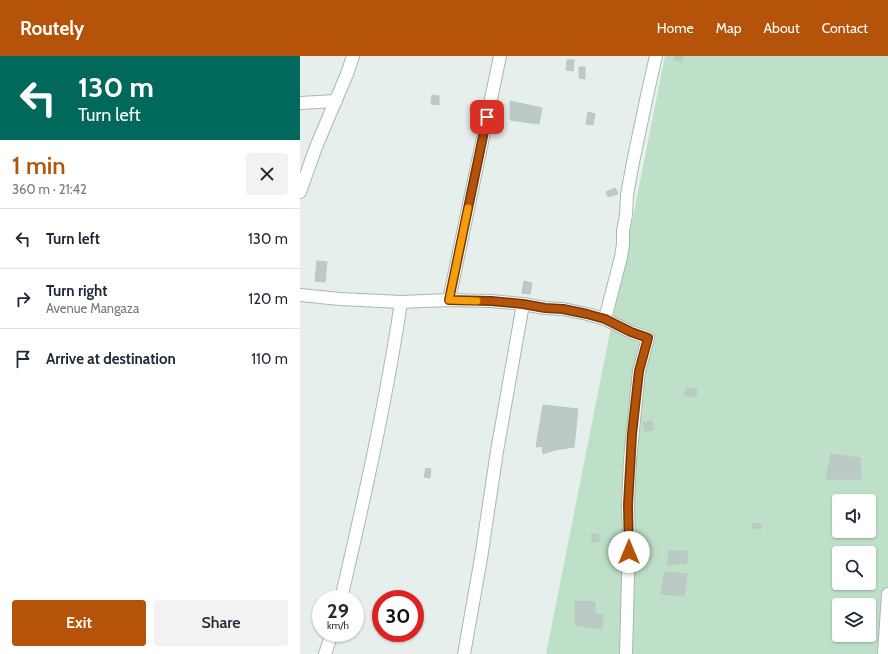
<!DOCTYPE html>
<meta charset="utf-8">
<style>
:root{--surface:#fff;--page:#f2f2f3;--text:#1f2937;--muted:#747a83;--line:#e0e1e3;--accent:#b45309}
body{margin:0;font-family:Cabin,sans-serif;background:var(--page);color:var(--text);height:100vh;display:flex;flex-direction:column;font-size:15px;white-space:nowrap}
*{box-sizing:border-box;margin:0}
p{font-size:13px;color:var(--muted)}
.icon{flex:none;width:22px;height:22px;fill:none;stroke:currentColor;stroke-width:2;stroke-linecap:round;stroke-linejoin:round}
.map{position:relative;flex:1;overflow:hidden}
.side{display:flex;flex-direction:column;background:var(--surface);width:300px}
.side>*{flex:none}
.guide{background:#00695c;color:#fff;overflow:hidden}
.controls{position:absolute;left:532px;top:438px;display:grid;gap:8px}
.controls a{display:grid;place-items:center;width:44px;height:44px;border-radius:4px;background:var(--surface);box-shadow:0 1px 3px #0004;font-size:20px}
.speed{position:absolute;left:12px;top:534px;display:flex;gap:8px;font-size:20px;font-weight:700;text-align:center}
.speed>*{display:grid;place-content:center;width:52px;height:52px;border-radius:50%;background:var(--surface);box-shadow:0 1px 3px #0004;line-height:1}
.speed small{font-size:10px;font-weight:400}
.speed .limit{border:6px solid #d22;background:#fff;color:#111}
.pin{position:absolute;display:grid;place-items:center;width:34px;height:34px;color:#fff;margin:-17px;border-radius:8px;box-shadow:0 2px 6px #0006}
.me{position:absolute;width:44px;margin:-22px;rotate:0deg;stroke-linejoin:round;filter:drop-shadow(0 0 3px #0008)}
.turn{display:flex;align-items:center;gap:14px;height:84px;padding:0 12px;font-size:18px}
.turn .icon{width:52px;height:52px;stroke-width:2.5}
.turn b{display:block;font-size:28px;line-height:34px}
.round{display:grid;place-items:center;flex:none;width:42px;height:42px;border-radius:4px;background:var(--page)}
.headline{display:flex;align-items:center;justify-content:space-between;height:68px;padding:0 12px}
h1{font-size:24px;font-weight:600;line-height:30px;color:var(--accent)}
.cta{display:flex;gap:8px;margin-top:auto;padding:8px 12px}
.cta a{flex:1;height:46px;border-radius:4px;background:var(--accent);color:#fff;font-size:16px;font-weight:600;line-height:46px;text-align:center}
.cta a+a{background:var(--page);color:var(--text)}
ul{padding:0;list-style:none}
li{display:flex;align-items:center;gap:12px;height:60px;padding:0 12px;border-top:1px solid var(--line)}
li div{flex:1}
li b{display:block;font-size:15px}
li em{font-style:normal}
header{display:flex;align-items:center;gap:24px;box-sizing:border-box;height:56px;padding:0 20px;background:var(--accent);color:#fff}
header strong{font-size:19px}
nav{display:flex;gap:22px;margin-inline-start:auto;font-size:14px}
main{display:flex;flex:1;min-height:0}
.map>svg:first-child{display:block}
.green{fill:#bfe0c8;fill-rule:evenodd}
.building{fill:#bbcac4;stroke:#b8c9c2}
.lines{fill:none;stroke-linecap:round;stroke-linejoin:round}
.minor-casing{stroke:#a8b8b2;stroke-width:14}
.minor{stroke:#fff;stroke-width:12}
.route-casing{stroke:#753606;stroke-width:10}
.route{stroke:#b45309;stroke-width:7}
.slow{stroke:#f59e0b;stroke-width:7}
</style>
<header>
<strong>Routely</strong>
<nav><a>Home</a><a>Map</a><a>About</a><a>Contact</a></nav>
</header>
<main>
<section class="side">
<div class="guide">
<div class="turn"><svg class="icon" aria-label="left" viewBox="0 0 24 24"><path d="M17 20v-9H6M10 6l-5 5 5 5"/></svg><div><b>130 m</b>Turn left</div></div>
</div>
<div class="headline"><div><h1>1 min</h1><p>360 m · 21:42</p></div><a class="round"><svg class="icon" aria-label="close" viewBox="0 0 24 24"><path d="M6 6l12 12M18 6L6 18"/></svg></a></div>
<ul>
<li><svg class="icon" aria-label="left" viewBox="0 0 24 24"><path d="M17 20v-9H6M10 6l-5 5 5 5"/></svg><div><b>Turn left</b></div><em>130 m</em></li>
<li><svg class="icon" aria-label="right" viewBox="0 0 24 24"><path d="M7 20v-9h11M14 6l5 5-5 5"/></svg><div><b>Turn right</b><p>Avenue Mangaza</p></div><em>120 m</em></li>
<li><svg class="icon" aria-label="arrive" viewBox="0 0 24 24"><path d="M6 21V4h12l-3 4 3 4H6"/></svg><div><b>Arrive at destination</b></div><em>110 m</em></li>
</ul>
<div class="cta"><a>Exit</a><a>Share</a></div>
</section>
<div class="map">
<svg width="588" height="598" viewBox="0 0 588 598">
<rect width="100%" height="100%" fill="#e6efeb"/>
<path class="green" d="M 365,0 L 588,0 L 588,598 L 246,598 ZM 539,445 L 569,445 L 569,475 L 539,475 ZM 539,497 L 569,497 L 569,527 L 539,527 ZM 539,549 L 569,549 L 569,579 L 539,579 Z"/>
<g class="building">
<polygon points="375,0 383,0 382,5 374,4"/>
<polygon points="267,4 274,4 273,15 266,14"/>
<polygon points="279,11 285,11 285,23 279,22"/>
<polygon points="132,39 139,40 139,49 131,48"/>
<polygon points="210,45 242,52 239,68 210,64"/>
<polygon points="288,56 295,58 293,69 286,68"/>
<polygon points="315,132 318,138 308,141 306,136"/>
<polygon points="17,205 27,206 25,226 15,225"/>
<polygon points="224,225 232,227 230,238 222,237"/>
<polygon points="386,332 397,334 396,341 385,339"/>
<polygon points="243,349 278,353 274,391 255,394 243,398 242,390 236,391"/>
<polygon points="352,365 353,374 345,375 343,367"/>
<polygon points="531,398 560,402 561,423 526,423"/>
<polygon points="126,412 131,413 130,422 124,421"/>
<polygon points="453,467 461,468 461,473 452,472"/>
<rect x="292" y="478" width="7" height="8"/>
<polygon points="369,495 387,495 387,507 367,509"/>
<polygon points="365,516 387,518 384,540 361,538"/>
<polygon points="275,545 295,546 295,558 303,559 302,573 275,569"/>
</g>
<g class="lines">
<g class="minor-casing">
<g id="minor">
<polyline points="0,47 36,45"/>
<polyline points="0,136 16,91 47,18 53,0"/>
<polyline points="0,239 40,243 101,246 149,244 191,245 223,248 245,252 263,253 287,258 305,263 331,276 348,282 339,315 330,404 328,449 329,481 326,598"/>
<polyline points="149,244 200,0"/>
<polyline points="305,263 321,201 323,188 323,175 326,159 327,139 333,106 348,35 356,0"/>
<path d="M 41,543 C 64,444 86,346 101,246"/>
<polyline points="25,598 32,577"/>
<polyline points="164,598 181,502 197,395 223,248"/>
<polyline points="584,598 588,538"/>
</g>
</g>
<use href="#minor" class="minor"/>
</g>
<g class="lines">
<g class="route-casing">
<polyline id="route" points="187,61 149,244 191,245 223,248 245,252 263,253 287,258 305,263 331,276 348,282 339,315 332,378 328,449 329,496"/>
</g>
<use href="#route" class="route"/>
<polyline class="slow" points="168,152 149,244 177,245"/>
</g>
</svg>
<div class="controls">
<a><svg class="icon" aria-label="sound" viewBox="0 0 24 24"><path d="M4 9h4l5-4v14l-5-4H4zM17 9q2 3 0 6"/></svg></a>
<a><svg class="icon" aria-label="search" viewBox="0 0 24 24"><circle cx="10" cy="10" r="6"/><path d="M15 15l6 6"/></svg></a>
<a><svg class="icon" aria-label="layers" viewBox="0 0 24 24"><path d="M12 4l9 5-9 5-9-5zM3 14l9 5 9-5"/></svg></a>
</div>
<div class="speed"><div>29<small>km/h</small></div><div class="limit">30</div></div>
<div class="pin" style="left:187px;top:61px;background:#d93025"><svg class="icon" aria-label="arrive" viewBox="0 0 24 24"><path d="M6 21V4h12l-3 4 3 4H6"/></svg></div>
<svg class="me" style="left:329px;top:496px" viewBox="-20 -20 40 40"><circle r="19" fill="#fff"/><path d="M0-13L10 11 0 6-10 11z" fill="#b45309"/></svg>
</div>
</main>
